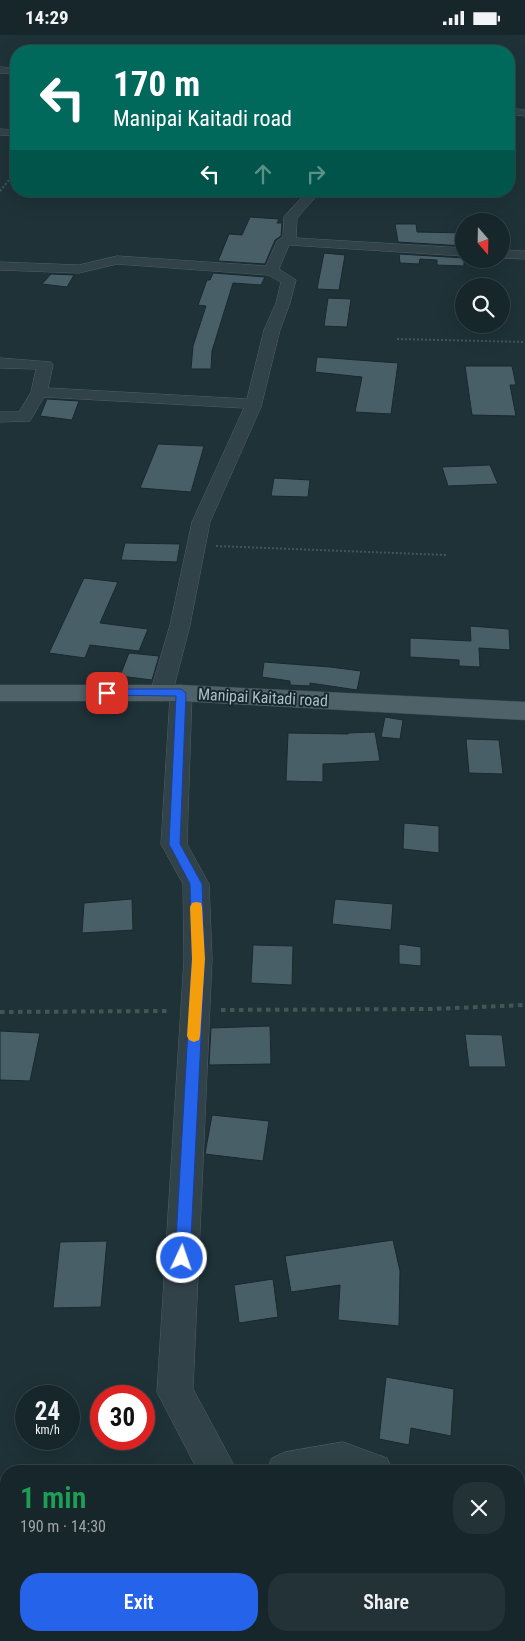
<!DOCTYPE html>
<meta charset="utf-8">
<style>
:root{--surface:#16262a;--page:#233236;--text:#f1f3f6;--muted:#9ea5a8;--line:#354347;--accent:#2563eb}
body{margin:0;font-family:"Roboto Condensed",sans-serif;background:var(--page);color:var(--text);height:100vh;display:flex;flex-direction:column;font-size:19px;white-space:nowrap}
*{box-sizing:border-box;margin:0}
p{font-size:16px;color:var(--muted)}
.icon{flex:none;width:28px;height:28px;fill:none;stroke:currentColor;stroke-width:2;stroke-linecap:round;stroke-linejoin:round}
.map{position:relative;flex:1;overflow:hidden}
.sheet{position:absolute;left:0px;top:1430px;width:525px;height:176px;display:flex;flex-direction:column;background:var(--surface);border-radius:20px 20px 0 0;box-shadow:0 5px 20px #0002,0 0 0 1px var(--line)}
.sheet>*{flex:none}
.top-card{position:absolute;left:10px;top:10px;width:505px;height:152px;border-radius:20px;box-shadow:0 5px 20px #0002,0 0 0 1px var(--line);background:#00695c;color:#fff;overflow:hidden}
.needle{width:32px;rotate:160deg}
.fabs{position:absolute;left:455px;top:178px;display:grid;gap:10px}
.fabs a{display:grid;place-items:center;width:55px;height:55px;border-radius:50%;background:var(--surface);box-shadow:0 5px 20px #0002,0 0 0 1px var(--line);font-size:25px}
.speed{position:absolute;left:15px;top:1350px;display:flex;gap:10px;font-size:25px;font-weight:700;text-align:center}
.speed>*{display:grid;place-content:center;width:65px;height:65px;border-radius:50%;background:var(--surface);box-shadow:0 5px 20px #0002,0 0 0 1px var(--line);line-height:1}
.speed small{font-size:12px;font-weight:400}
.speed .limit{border:8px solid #d22;background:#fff;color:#111}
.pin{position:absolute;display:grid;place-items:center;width:42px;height:42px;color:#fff;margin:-21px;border-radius:10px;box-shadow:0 2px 8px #0006}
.me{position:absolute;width:55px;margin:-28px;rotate:3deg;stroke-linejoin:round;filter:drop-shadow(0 0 4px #0008)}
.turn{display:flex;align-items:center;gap:18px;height:105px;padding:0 20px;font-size:22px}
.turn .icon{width:65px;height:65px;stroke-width:2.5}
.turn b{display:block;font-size:35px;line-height:42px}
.lanes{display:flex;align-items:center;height:48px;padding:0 20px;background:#0003;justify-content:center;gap:25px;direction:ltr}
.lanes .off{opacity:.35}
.round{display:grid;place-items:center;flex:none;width:52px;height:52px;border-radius:20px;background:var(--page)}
.overview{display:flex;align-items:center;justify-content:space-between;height:85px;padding:0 20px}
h1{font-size:30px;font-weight:600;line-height:38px;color:#1e9e55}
.cta{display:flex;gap:10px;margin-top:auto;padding:10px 20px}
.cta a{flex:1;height:58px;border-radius:20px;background:var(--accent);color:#fff;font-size:20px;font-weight:600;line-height:58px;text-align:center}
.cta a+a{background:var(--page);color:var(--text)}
.status{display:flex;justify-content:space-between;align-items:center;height:35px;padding:0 25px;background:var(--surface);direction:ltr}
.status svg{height:14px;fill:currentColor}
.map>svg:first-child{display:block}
.building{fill:#495f68;stroke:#19292f}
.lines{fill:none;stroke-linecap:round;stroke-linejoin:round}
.minor-casing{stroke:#4f6067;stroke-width:1}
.major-casing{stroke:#3e4e55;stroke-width:1}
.path-far1{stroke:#405853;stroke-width:2;stroke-dasharray:2 2;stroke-linecap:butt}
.path{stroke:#405853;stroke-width:4;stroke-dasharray:4.5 4.5;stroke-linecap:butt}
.minor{fill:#324249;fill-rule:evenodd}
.major{fill:#4f6269;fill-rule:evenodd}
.route{fill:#2563eb;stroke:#184099}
.slow{fill:#f59e0b}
.labels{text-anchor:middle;stroke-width:4;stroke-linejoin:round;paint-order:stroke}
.street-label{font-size:16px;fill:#acbec6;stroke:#18272d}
</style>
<div class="status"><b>14:29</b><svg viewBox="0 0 49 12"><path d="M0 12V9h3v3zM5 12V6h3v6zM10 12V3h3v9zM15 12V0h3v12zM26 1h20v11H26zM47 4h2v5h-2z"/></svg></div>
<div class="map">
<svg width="525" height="1606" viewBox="0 0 525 1606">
<rect width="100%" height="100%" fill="#1e3238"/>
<g class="building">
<polygon points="250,182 279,184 277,188 282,188 281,201 275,205 265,229 218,226 229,199 242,200"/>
<polygon points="395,189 416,189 417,197 464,198 464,211 398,207"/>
<polygon points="324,218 345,220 339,255 317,254"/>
<polygon points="399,219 464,223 464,231 437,230 437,225 420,224 419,229 400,228"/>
<polygon points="213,238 265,242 261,250 233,248 212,316 211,334 191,334 193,311 206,271 198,270 207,245 210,245"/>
<polygon points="51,239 74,240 67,252 42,249"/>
<polygon points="328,263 351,264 347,292 324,291"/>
<polygon points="317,322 398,328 391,379 355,377 362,342 315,337"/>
<polygon points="465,331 512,331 516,350 510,350 516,381 472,380"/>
<polygon points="47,364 79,366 72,385 40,381"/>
<polygon points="158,409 204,411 191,457 140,453"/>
<polygon points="490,430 498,449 448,451 442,432"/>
<polygon points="274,443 310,445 308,462 271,461"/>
<polygon points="125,508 180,509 177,527 121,525"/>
<polygon points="84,543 118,547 100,588 148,594 139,616 90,610 85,623 49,618"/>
<polygon points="470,591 509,594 510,615 479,613 480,632 459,631 459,625 410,622 410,603 471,606"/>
<polygon points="129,618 159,621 152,645 120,641"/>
<polygon points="264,627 330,632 361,636 357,655 310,648 310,651 290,650 290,646 262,642"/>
<polygon points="385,682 403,685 400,704 381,702"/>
<polygon points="375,697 380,726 323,729 323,747 286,746 288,698 348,699 348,698"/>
<polygon points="466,704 499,705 503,739 469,738"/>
<polygon points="404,788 439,791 439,818 403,814"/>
<polygon points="132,864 133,895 82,898 84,868"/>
<polygon points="335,864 393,869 391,895 332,889"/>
<polygon points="399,909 421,912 421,931 399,929"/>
<polygon points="253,910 293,911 292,950 251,948"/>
<polygon points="270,991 271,1029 209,1030 211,993"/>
<polygon points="0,996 40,998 30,1046 0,1045"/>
<polygon points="465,999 502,1000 506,1032 469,1032"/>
<polygon points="212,1080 269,1086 263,1126 205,1119"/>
<polygon points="393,1205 400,1236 399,1291 338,1285 340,1250 291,1257 285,1221"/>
<polygon points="107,1206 101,1272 53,1273 60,1207"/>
<polygon points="273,1244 278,1282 239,1288 234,1250"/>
<polygon points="386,1342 454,1354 451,1401 411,1393 409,1410 379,1404"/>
</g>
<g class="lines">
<g class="minor-casing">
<g id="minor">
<polygon points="0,32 16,33 16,39 0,38"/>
<polygon points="509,73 525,75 525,81 509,79"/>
<polygon points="0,94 16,95 16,101 0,100"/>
<polygon points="308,156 321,156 297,183 296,203 464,213 464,221 289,210 279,234 296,245 290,268 280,295 261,372 210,487 190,590 174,652 181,650 189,653 192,658 187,809 209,849 212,924 193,1354 237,1436 198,1436 157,1357 184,924 183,849 161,809 170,662 161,666 153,663 150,658 170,590 192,487 244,373 44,362 30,386 0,387 0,377 19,377 31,357 36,334 0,333 0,323 51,327 53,330 48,353 247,364 264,295 276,268 281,247 268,240 117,229 79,238 0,235 0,227 79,230 117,221 266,231 277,206 283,202 284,182"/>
<polygon points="501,215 525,216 525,224 501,223"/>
<polygon points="343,1407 387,1423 393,1436 266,1436 272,1423 285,1417"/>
<polygon points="519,1465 525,1467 525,1505 519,1503"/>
</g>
</g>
<g class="major-casing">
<polygon id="major" points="0,650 181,650 525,667 525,685 181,666 0,666"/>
</g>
<g class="path-far1">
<polyline points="0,156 13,140"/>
<polyline points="397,304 525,307"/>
<polyline points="216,511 446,520"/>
</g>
<g class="path">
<polyline points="221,975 432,974 525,970"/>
<polyline points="0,977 169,976"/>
</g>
<use href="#minor" class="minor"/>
<use href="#major" class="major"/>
</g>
<polygon class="route" points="107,654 181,654 186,658 180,809 202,849 205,924 190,1223 188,1229 182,1231 177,1229 175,1223 192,924 190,849 169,809 176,661 103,660 103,655"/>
<polygon class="slow" points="196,867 201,868 202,872 205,924 200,1001 199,1005 194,1007 189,1005 187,1001 192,924 190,872 192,868"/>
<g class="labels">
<g class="street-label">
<text transform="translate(263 662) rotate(3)" y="6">Manipai Kaitadi road</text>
</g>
</g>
</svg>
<div class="fabs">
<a><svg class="needle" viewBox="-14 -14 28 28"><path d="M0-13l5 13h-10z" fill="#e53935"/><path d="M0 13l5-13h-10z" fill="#9ea5a8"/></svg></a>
<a><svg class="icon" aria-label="search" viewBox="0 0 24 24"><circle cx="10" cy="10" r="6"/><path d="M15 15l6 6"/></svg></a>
</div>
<div class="speed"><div>24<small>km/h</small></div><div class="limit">30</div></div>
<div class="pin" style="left:107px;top:658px;background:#d93025"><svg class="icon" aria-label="arrive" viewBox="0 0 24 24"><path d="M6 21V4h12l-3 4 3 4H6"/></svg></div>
<svg class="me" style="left:182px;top:1223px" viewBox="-20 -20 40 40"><circle r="17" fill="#2563eb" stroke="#fff" stroke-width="3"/><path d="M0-11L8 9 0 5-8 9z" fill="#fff"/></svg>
<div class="top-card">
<div class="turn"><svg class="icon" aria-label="left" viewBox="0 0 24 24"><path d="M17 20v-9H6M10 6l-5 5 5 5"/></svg><div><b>170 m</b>Manipai Kaitadi road</div></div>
<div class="lanes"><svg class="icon" aria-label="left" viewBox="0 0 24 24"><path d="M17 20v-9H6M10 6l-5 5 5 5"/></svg><svg class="icon off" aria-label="ahead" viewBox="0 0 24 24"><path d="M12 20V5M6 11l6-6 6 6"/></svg><svg class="icon off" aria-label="right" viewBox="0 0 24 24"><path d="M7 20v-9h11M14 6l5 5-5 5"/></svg></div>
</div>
<section class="sheet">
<div class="overview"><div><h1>1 min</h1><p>190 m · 14:30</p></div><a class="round"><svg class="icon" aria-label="close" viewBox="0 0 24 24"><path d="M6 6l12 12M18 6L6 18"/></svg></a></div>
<div class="cta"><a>Exit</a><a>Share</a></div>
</section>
</div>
